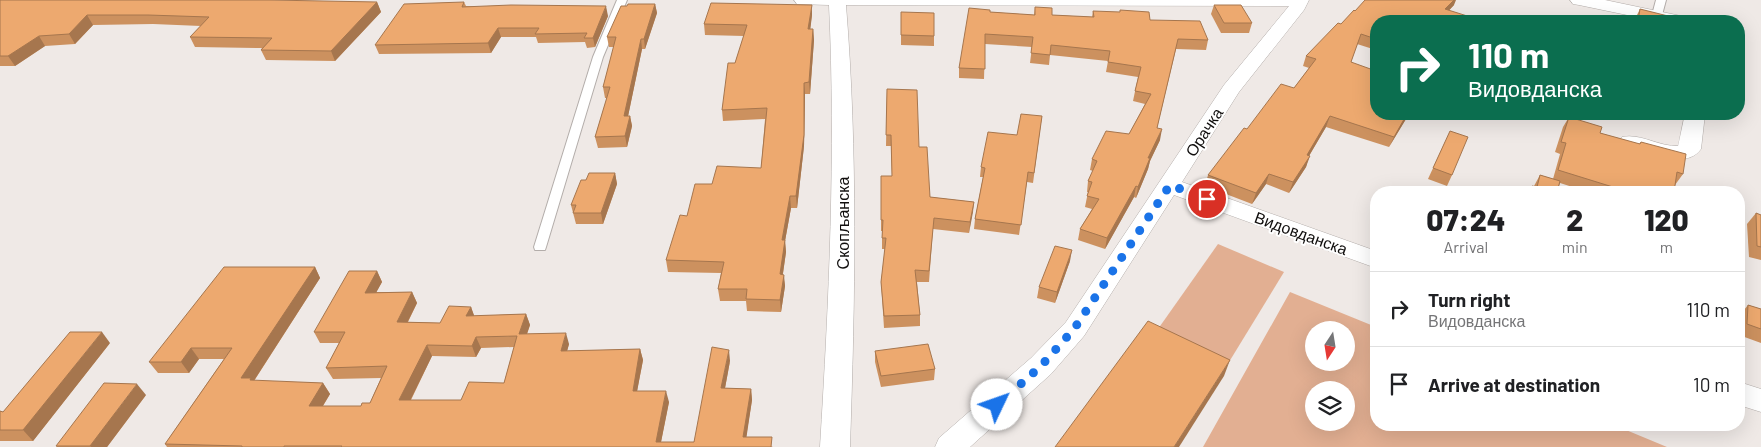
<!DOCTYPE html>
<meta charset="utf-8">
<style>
:root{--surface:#fff;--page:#f2f2f2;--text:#202124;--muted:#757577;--line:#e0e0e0}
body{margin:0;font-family:Barlow,sans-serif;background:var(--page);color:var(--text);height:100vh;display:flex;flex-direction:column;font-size:19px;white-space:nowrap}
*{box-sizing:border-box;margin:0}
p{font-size:16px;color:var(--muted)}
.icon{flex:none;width:28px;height:28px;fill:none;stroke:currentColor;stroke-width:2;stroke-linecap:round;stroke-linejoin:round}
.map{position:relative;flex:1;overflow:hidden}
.details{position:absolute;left:1370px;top:186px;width:375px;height:245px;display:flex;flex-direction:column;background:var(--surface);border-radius:20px;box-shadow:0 5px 20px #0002}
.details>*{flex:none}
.hud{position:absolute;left:1370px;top:15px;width:375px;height:105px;border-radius:20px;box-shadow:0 5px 20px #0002;background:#0b6e4f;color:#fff;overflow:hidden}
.needle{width:32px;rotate:192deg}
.fabs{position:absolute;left:1305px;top:321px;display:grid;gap:10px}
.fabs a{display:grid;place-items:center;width:50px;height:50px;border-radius:50%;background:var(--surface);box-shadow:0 5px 20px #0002;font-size:25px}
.pin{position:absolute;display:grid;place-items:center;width:42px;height:42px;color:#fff;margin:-21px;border:2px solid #fff;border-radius:50%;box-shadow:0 1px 5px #0007}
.me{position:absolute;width:55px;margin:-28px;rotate:48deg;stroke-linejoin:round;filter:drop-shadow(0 0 4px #0008)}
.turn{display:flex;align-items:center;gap:18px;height:105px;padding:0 15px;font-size:22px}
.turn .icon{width:65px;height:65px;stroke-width:2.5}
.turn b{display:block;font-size:35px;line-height:42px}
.eta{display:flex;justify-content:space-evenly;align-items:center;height:85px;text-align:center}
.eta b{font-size:30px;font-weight:800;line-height:35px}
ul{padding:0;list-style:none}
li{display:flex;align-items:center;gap:15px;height:75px;padding:0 15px;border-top:1px solid var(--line)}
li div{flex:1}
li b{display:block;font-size:19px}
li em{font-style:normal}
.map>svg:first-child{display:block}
.green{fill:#e2af92;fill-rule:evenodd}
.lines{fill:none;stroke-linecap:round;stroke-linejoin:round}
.lane-casing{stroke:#b3adaa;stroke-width:2}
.street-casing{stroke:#b3adaa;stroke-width:1}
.lane{fill:#fff;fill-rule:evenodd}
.street{fill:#fff;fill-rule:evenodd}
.wall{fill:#cc915f;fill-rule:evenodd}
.shaded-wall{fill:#a6764e}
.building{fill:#eda96f;stroke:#a6764e;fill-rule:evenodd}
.route{stroke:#1a73e8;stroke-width:9;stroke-dasharray:0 16.2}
.labels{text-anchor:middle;stroke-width:4;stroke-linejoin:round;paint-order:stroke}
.street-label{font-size:16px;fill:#100e0d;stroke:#fff}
</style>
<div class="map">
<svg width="1761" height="447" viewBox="0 0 1761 447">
<rect width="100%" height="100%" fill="#efe9e6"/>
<g class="green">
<polygon points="1218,244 1284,272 1229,362 1158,329"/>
<path d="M 1290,292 L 1376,327 L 1376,425 L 1614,425 L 1667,447 L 1203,447 ZM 1314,330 L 1346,330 L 1346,362 L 1314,362 ZM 1314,390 L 1346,390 L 1346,422 L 1314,422 Z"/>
</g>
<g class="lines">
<g class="lane-casing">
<g id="lane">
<polygon points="617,0 627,0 603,57 546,247 545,250 535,250 534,247 593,57"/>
<polygon points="1656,0 1666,0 1662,15 1657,18 1652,15"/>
</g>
</g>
<g class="street-casing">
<g id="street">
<path d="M 794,0 L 1309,0 L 1304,10 L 1239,92 L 1182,182 L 1376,251 L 1376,268 L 1174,195 L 1084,336 L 1051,374 L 970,447 L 935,447 L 939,438 L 1031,358 L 1066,322 L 1224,85 L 1289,6 L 846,5 C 858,153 855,300 850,447 L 820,447 C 829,300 836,153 829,5 L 797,4 Z"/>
<polygon points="1570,0 1605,0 1681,16 1687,17 1690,21 1656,21 1579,5 1573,4"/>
<path d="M 1685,114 L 1705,114 L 1701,149 C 1686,171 1643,152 1622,147 L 1619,142 L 1622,137 C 1641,133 1659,147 1678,146 Z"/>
<polygon points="1739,382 1761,389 1761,412 1739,405"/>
</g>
</g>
<use href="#lane" class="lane"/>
<use href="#street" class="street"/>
</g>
<g class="wall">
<polygon points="0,0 377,2 381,12 335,61 266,60 261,50 262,48 195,47 190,37 201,26 153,24 93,25 75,44 45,46 15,66 0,66"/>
<polygon points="464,2 466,6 608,16 595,47 587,48 585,42 538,43 536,37 501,37 491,53 379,54 375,45"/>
<polygon points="655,4 657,13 645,49 642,49 628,116 630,116 632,126 627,147 598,148 595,137 607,98 605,98 603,87 614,47 609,47 607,37"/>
<polygon points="1214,5 1252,23 1249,33 1221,33 1211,14"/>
<polygon points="1454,5 1449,10 1376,21 1376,50 1357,44 1351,62 1409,114 1389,147 1326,127 1309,156 1306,167 1289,193 1266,184 1252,204 1205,186 1208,175 1247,129 1294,88 1309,68 1303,66 1306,56 1355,11"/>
<polygon points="1035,7 1052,15 1092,17 1093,11 1150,20 1208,40 1206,50 1176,49 1157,128 1160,140 1150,161 1148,169 1136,198 1134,197 1105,249 1078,240 1080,229 1092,209 1085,207 1088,192 1087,192 1088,181 1093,171 1090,170 1092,159 1129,134 1145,104 1133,101 1138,77 1106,72 1108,61 1050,55 1049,65 1030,63 1032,47 985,44 984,79 959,78 959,68 990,12 1034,15"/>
<polygon points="1640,9 1680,21 1634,21"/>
<polygon points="901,12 934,36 934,46 901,45"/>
<polygon points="812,15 810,29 813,29 814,40 810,94 805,94 804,146 797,208 791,208 785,241 786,252 783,274 785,286 781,312 747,311 746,301 720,301 718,289 721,273 668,272 666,260 687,216 712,184 761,168 765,119 723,121 722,110 735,63 744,36 705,35 704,24"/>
<polygon points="887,89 919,147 930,197 974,202 969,233 933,229 929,282 917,282 920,315 920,326 884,328 881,282 885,249 882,249 882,231 881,231 881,176 892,176 891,146 886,146"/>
<polygon points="1042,116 1033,183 1027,182 1019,235 974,229 975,219 983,177 980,177 981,167 1017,135"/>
<polygon points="1569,117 1600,133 1639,144 1641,142 1683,174 1675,185 1674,192 1588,192 1560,183 1557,192 1528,192 1532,186 1534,186 1540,175 1553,179 1560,154 1555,152 1563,127"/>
<polygon points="1445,142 1452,175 1447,186 1428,179"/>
<polygon points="615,173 617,184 603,224 576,224 571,205 586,180"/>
<polygon points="1756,213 1761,215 1761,260 1749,257 1747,224"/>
<polygon points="1070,261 1055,303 1037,298 1039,287"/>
<path d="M 315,267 L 320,278 L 254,381 L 323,383 L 330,394 L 323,406 L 361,406 L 370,403 L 381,378 L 333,379 L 326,368 L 339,343 L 320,343 L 314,332 L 377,271 L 382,282 L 376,292 L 412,292 L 417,303 L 408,322 L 440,323 L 471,307 L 474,316 L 526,314 L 530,325 L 527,334 L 569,344 L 567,351 L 640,349 L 643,360 L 637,391 L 669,402 L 661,442 L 694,442 L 730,361 L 725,388 L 751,389 L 752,400 L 746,437 L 773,447 L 167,447 L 165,444 L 224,359 L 199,359 L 189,373 L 158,373 L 149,362 ZM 514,347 L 504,383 L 461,400 L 411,400 L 432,356 L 476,357 L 481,348 Z"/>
<polygon points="1748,305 1761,309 1761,343 1739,335 1739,316"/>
<polygon points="110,343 33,441 0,441 0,411 3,412"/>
<polygon points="875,351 935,369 934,380 881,387 875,362"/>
<polygon points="146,395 107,447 57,447 56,446"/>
</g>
<g class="shaded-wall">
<polygon points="1454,0 1456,0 1454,5 1441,19 1445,9"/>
<polygon points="377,2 381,12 335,61 331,51"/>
<polygon points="655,4 657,13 645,49 644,39"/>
<polygon points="812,5 812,15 809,40 808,29"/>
<polygon points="606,6 608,16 595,47 593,38"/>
<polygon points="87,15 93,25 75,44 69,34"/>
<polygon points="498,28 501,37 491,53 488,43"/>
<polygon points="813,29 814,40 810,94 809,82"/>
<polygon points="39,36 45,46 15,66 8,56"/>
<polygon points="641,39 642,49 626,126 624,116"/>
<polygon points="804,83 805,94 804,146 797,208 796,196"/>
<polygon points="1407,114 1409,114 1389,147 1394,137"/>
<polygon points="630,116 632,126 627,147 625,136"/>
<polygon points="1330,116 1326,127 1303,166 1307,155"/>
<polygon points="1162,129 1160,140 1150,161 1148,169 1136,198 1138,187 1148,158"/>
<polygon points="1310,156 1306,167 1289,193 1293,182"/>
<polygon points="615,173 617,184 603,224 601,213"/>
<polygon points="1269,174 1266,184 1252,204 1256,193"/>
<polygon points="1136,186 1134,197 1105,249 1107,238"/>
<polygon points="790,196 791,208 785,241 786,252 781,286 780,274 782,240"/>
<polygon points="974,202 973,212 969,233 970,222"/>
<polygon points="1072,250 1070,261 1055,303 1057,292"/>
<polygon points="315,267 320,278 253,382 241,378"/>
<polygon points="377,271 382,282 370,304 365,293"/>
<polygon points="784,275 785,286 781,312 780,300"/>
<polygon points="412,292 417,303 402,333 397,322"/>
<polygon points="471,307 475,318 466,316"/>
<polygon points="526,314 530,325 523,345 519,334"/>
<polygon points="102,332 110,343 33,441 23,430"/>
<polygon points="566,333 569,344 564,362 561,351"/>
<polygon points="476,337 481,348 476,357 472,346"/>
<polygon points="427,345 432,356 405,411 399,400"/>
<polygon points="191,348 199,359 189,373 181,362"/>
<polygon points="640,349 643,360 635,402 633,391"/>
<polygon points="729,350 730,361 723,399 721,388"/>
<polygon points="1230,360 1224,376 1179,447 1174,447"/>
<polygon points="323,383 330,394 316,417 309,406"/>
<polygon points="137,384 146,395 107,447 91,447 90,446"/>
<polygon points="751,389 752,400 745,447 743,437"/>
<polygon points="666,391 669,402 660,447 656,442"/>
</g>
<g class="building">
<polygon points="0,0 270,0 377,2 331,51 261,50 272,38 190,37 209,17 148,15 87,15 69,34 39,36 8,56 0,56"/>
<polygon points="1365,0 1454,0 1445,9 1480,20 1479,21 1376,21 1376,39 1361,34 1351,62 1376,71 1376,114 1407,114 1394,137 1330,116 1307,155 1310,156 1293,182 1269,174 1256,193 1208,175 1244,128 1247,129 1281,84 1294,88 1316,59 1306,56 1338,23 1341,24 1354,10 1355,11"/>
<polygon points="464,2 462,7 511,5 606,6 593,38 584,38 587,33 535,34 539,28 498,28 488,43 375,45 404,4"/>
<polygon points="711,3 812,5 808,29 813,29 809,82 804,83 804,135 796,196 790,196 782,240 785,240 780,274 784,275 780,300 746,299 747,289 718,289 724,262 666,260 680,215 687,216 695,184 712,184 717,166 761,168 767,108 722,110 728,63 735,63 747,25 704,24"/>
<polygon points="628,4 655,4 644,39 641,39 624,116 630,116 625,136 595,137 610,87 603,87 616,37 607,37 621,6 627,6"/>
<polygon points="1214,5 1241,5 1252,23 1224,23"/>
<polygon points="1035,7 1052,8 1052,15 1094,17 1093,11 1120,12 1120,10 1149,12 1150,20 1200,21 1208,40 1178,39 1157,128 1162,129 1148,158 1150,158 1138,187 1136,186 1107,238 1080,229 1099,199 1087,196 1092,182 1088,181 1097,161 1092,159 1106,131 1129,134 1151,94 1135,91 1141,67 1108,62 1110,51 1051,45 1050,55 1031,53 1033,37 985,34 985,69 959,68 969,8 990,10 990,12 1035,15"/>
<polygon points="1640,9 1680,19 1680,21 1638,21"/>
<polygon points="901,12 934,13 934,36 901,35"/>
<polygon points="887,89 917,90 919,147 927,147 930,197 974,202 970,222 934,218 929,271 915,270 920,315 884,316 881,282 886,238 882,238 883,220 881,220 881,176 892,176 891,135 886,135"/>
<polygon points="1021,114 1042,116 1034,173 1028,172 1021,225 975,219 985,168 981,167 988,132 1017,135"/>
<polygon points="1569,117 1602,127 1600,133 1640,144 1641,142 1686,154 1683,174 1677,172 1674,192 1629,192 1558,170 1566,143 1561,142"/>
<polygon points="1450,131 1468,137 1452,175 1433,168"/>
<polygon points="589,173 615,173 601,213 573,213 576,205 571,205 581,180 586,180"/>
<polygon points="1540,175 1560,181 1557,192 1530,192 1532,186 1537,187"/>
<polygon points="1756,213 1761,215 1761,247 1757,246"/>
<polygon points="1055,246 1072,250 1057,292 1039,287"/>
<path d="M 224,267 L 315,267 L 241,378 L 251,378 L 250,380 L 323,383 L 309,406 L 361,406 L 362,403 L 370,403 L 387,366 L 326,368 L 345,332 L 314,332 L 349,271 L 377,271 L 365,293 L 412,292 L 397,322 L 440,323 L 449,306 L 471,307 L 466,316 L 526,314 L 519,334 L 566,333 L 561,351 L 640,349 L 633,391 L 666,391 L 656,442 L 694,442 L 712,347 L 729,350 L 721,388 L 751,389 L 743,437 L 772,437 L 771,447 L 341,447 L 342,446 L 284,446 L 284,447 L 242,447 L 242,446 L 165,444 L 232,348 L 191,348 L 181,362 L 149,362 ZM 517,336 L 504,383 L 469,382 L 461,400 L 399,400 L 427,345 L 472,346 L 476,337 Z"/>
<polygon points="1748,305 1761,309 1761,329 1747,324"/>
<polygon points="1148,321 1230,360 1174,447 1055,447"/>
<polygon points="70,332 102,332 23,430 0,430 0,411 3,412"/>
<polygon points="928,344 935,369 881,376 875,351"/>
<polygon points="104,383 137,384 90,446 56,446"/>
</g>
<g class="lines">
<polyline class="route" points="997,405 1041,366 1074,329 1170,185 1207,199"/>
</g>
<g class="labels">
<g class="street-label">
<text transform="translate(1204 132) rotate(-57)" y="6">Орачка</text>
<text transform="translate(843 223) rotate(-90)" y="6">Скопљанска</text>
<text transform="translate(1301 233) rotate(20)" y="6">Видовданска</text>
</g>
</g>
</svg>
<div class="fabs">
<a><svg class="needle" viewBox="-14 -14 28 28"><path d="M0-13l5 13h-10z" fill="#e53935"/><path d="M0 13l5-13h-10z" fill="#757577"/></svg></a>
<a><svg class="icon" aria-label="layers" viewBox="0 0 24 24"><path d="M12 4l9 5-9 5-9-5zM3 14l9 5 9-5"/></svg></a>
</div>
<div class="pin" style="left:1207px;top:199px;background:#d93025"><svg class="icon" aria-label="arrive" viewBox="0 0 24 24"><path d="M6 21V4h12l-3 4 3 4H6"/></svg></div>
<svg class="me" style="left:997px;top:405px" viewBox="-20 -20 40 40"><circle r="19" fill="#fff"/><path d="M0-13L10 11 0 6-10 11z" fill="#1a73e8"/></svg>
<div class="hud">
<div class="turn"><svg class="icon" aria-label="right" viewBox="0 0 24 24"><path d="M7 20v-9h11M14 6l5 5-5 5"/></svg><div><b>110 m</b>Видовданска</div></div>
</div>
<section class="details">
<div class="eta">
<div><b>07:24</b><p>Arrival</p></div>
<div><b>2</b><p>min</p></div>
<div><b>120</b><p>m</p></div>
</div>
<ul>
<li><svg class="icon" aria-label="right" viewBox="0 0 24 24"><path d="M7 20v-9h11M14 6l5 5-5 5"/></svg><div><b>Turn right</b><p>Видовданска</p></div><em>110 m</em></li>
<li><svg class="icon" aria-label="arrive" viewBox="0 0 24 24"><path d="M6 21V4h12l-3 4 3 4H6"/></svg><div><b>Arrive at destination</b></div><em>10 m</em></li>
</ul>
</section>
</div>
